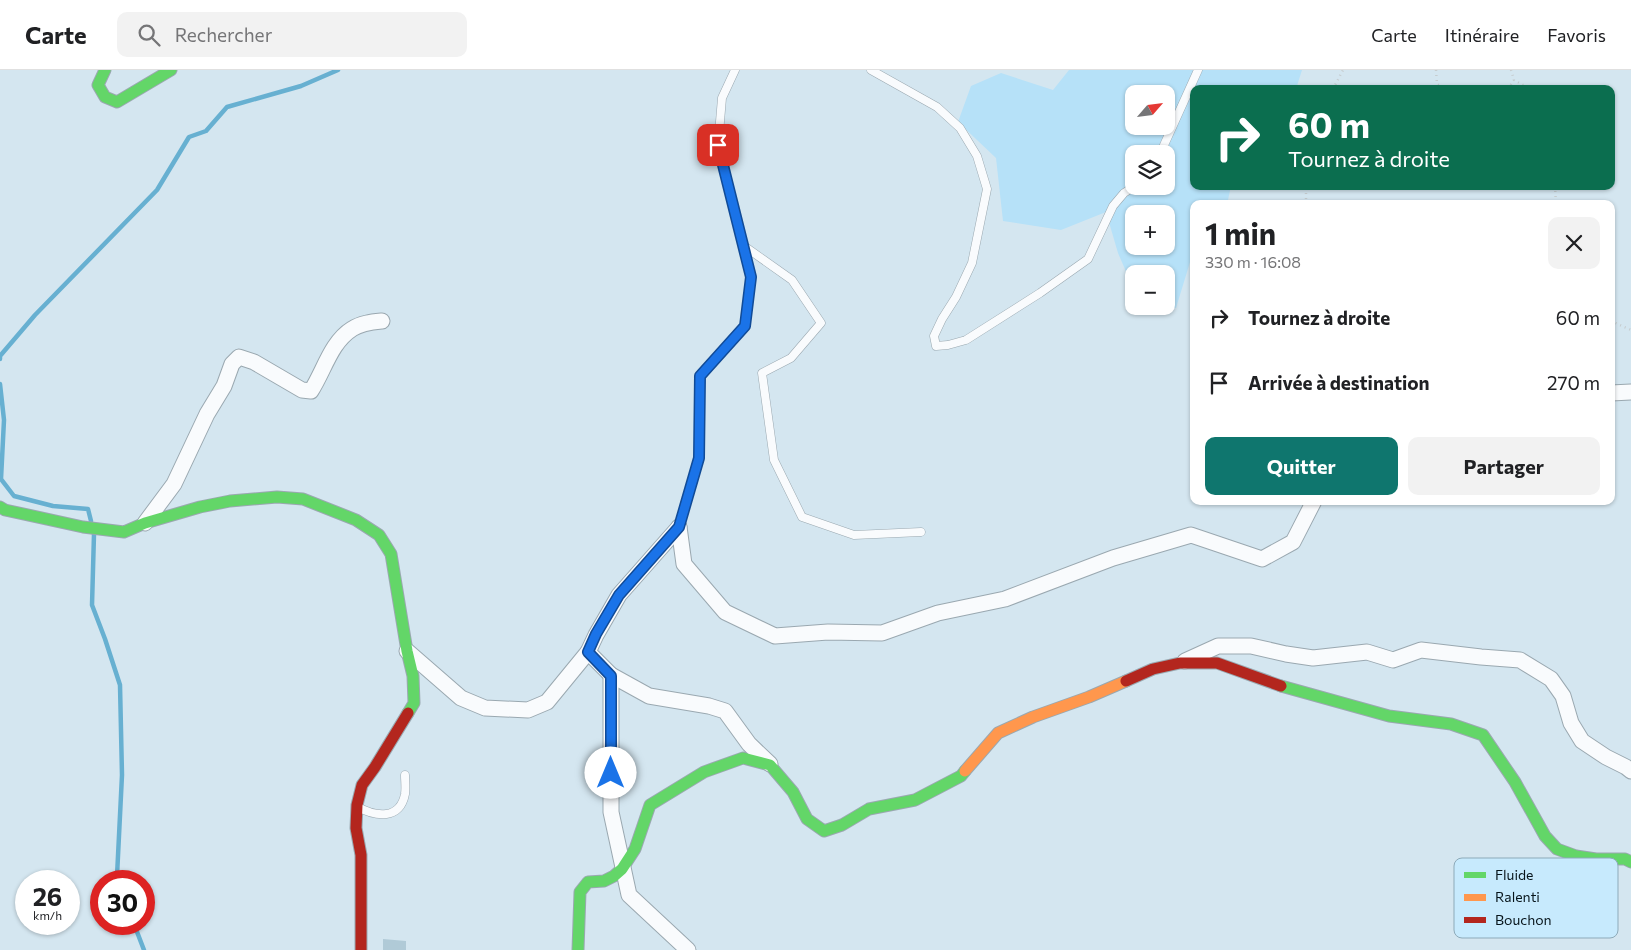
<!DOCTYPE html>
<html lang="fr">
<meta charset="utf-8">
<style>
:root{--surface:#fff;--page:#f2f2f2;--text:#202124;--muted:#757577;--line:#e0e0e0;--accent:#0f766e}
body{margin:0;font-family:Commissioner,sans-serif;background:var(--page);color:var(--text);height:100vh;display:flex;flex-direction:column;font-size:19px;white-space:nowrap}
*{box-sizing:border-box;margin:0}
p{font-size:16px;color:var(--muted)}
.icon{flex:none;width:28px;height:28px;fill:none;stroke:currentColor;stroke-width:2;stroke-linecap:round;stroke-linejoin:round}
.map{position:relative;flex:1;overflow:hidden}
.side{position:absolute;left:1190px;top:130px;width:425px;height:305px;display:flex;flex-direction:column;background:var(--surface);border-radius:10px;box-shadow:0 1px 4px #0004}
.side>*{flex:none}
.hud{position:absolute;left:1190px;top:15px;width:425px;height:105px;border-radius:10px;box-shadow:0 1px 4px #0004;background:#0b6e4f;color:#fff;overflow:hidden}
.needle{width:32px;rotate:62deg}
.controls{position:absolute;left:1125px;top:15px;display:grid;gap:10px}
.controls a{display:grid;place-items:center;width:50px;height:50px;border-radius:10px;background:var(--surface);box-shadow:0 1px 4px #0004;font-size:25px}
.speed{position:absolute;left:15px;top:800px;display:flex;gap:10px;font-size:25px;font-weight:700;text-align:center}
.speed>*{display:grid;place-content:center;width:65px;height:65px;border-radius:50%;background:var(--surface);box-shadow:0 1px 4px #0004;line-height:1}
.speed small{font-size:12px;font-weight:400}
.speed .limit{border:8px solid #d22;background:#fff;color:#111}
.pin{position:absolute;display:grid;place-items:center;width:42px;height:42px;color:#fff;margin:-21px;border-radius:10px;box-shadow:0 2px 8px #0006}
.me{position:absolute;width:55px;margin:-28px;rotate:0deg;stroke-linejoin:round;filter:drop-shadow(0 0 4px #0008)}
.turn{display:flex;align-items:center;gap:18px;height:105px;padding:0 15px;font-size:22px}
.turn .icon{width:65px;height:65px;stroke-width:2.5}
.turn b{display:block;font-size:35px;line-height:42px}
.round{display:grid;place-items:center;flex:none;width:52px;height:52px;border-radius:10px;background:var(--page)}
.head{display:flex;align-items:center;justify-content:space-between;height:85px;padding:0 15px}
h1{font-size:30px;font-weight:700;line-height:38px}
.cta{display:flex;gap:10px;margin-top:auto;padding:10px 15px}
.cta a{flex:1;height:58px;border-radius:10px;background:var(--accent);color:#fff;font-size:20px;font-weight:700;line-height:58px;text-align:center}
.cta a+a{background:var(--page);color:var(--text)}
ul{padding:0;list-style:none}
li{display:flex;align-items:center;gap:15px;height:65px;padding:0 15px}
li div{flex:1}
li b{display:block;font-size:19px}
li em{font-style:normal}
header{display:flex;align-items:center;gap:30px;box-sizing:border-box;height:70px;padding:0 25px;background:var(--surface);border-bottom:1px solid var(--line)}
header strong{font-size:24px}
nav{display:flex;gap:28px;margin-inline-start:auto;font-size:18px}
.search{width:350px;height:45px;background:var(--page);display:flex;align-items:center;gap:12px;box-sizing:border-box;padding:0 18px;border-radius:10px;color:var(--muted);font-size:19px}
.map>svg:first-child{display:block}
.green{fill:#b6e1f8;fill-rule:evenodd}
.lines{fill:none;stroke-linecap:round;stroke-linejoin:round}
.stream{stroke:#67b0d1;stroke-width:4.5}
.building{fill:#b0cad7}
.lane-casing{stroke:#9aa8b0;stroke-width:9}
.street-casing{stroke:#9aa8b0;stroke-width:17}
.fast-casing{stroke:#9aa8b0;stroke-width:13}
.slow-casing{stroke:#9aa8b0;stroke-width:13}
.jam-casing{stroke:#9aa8b0;stroke-width:13}
.path{stroke:#c6ccce;stroke-width:2.5;stroke-dasharray:1 4;stroke-linecap:butt}
.lane{stroke:#f9fbfd;stroke-width:8}
.street{stroke:#f9fbfd;stroke-width:15}
.fast{stroke:#63d668;stroke-width:11}
.slow{stroke:#ff974d;stroke-width:11}
.jam{stroke:#b3261e;stroke-width:11}
.route-casing{stroke:#114b97;stroke-width:12}
.route{stroke:#1a73e8;stroke-width:9}
.key{fill:#c7eafd;stroke:#8daab9;stroke-width:1}
.key-label{font-size:14px;fill:#07141a}
</style>
<header>
<strong>Carte</strong>
<div class="search"><svg class="icon" aria-label="search" viewBox="0 0 24 24"><circle cx="10" cy="10" r="6"/><path d="M15 15l6 6"/></svg>Rechercher</div>
<nav><a>Carte</a><a>Itinéraire</a><a>Favoris</a></nav>
</header>
<div class="map">
<svg width="1631" height="880" viewBox="0 0 1631 880">
<rect width="100%" height="100%" fill="#d4e6f0"/>
<path class="green" d="M 1069,0 L 1302,0 L 1296,19 L 1194,19 L 1194,116 L 1231,116 L 1228,130 L 1225,134 L 1194,134 L 1194,179 L 1176,238 L 1166,236 L 1166,204 L 1134,204 L 1134,220 L 1118,183 L 1106,142 L 1061,160 L 1003,151 L 996,88 L 958,52 L 971,16 L 1001,3 L 1053,20 ZM 1134,24 L 1166,24 L 1166,56 L 1134,56 ZM 1134,84 L 1166,84 L 1166,116 L 1134,116 ZM 1134,144 L 1166,144 L 1166,176 L 1134,176 Z"/>
<g class="lines">
<g class="stream">
<polyline points="0,289 0,286 35,245 157,120 189,67 206,61 227,37 301,16 338,0"/>
<polyline points="0,314 4,350 1,409 14,426 53,436 88,439 91,451"/>
<polyline points="94,464 92,535 105,569 120,615 122,705 117,806 119,811"/>
<polyline points="134,854 144,880"/>
</g>
</g>
<polygon class="building" points="383,869 406,871 406,880 383,880"/>
<g class="lines">
<g class="lane-casing">
<g id="lane">
<polyline points="871,0 937,37 960,58 977,86 987,119 972,193 956,227 942,249 934,266 936,276 948,275 966,270 1040,223 1088,189 1113,136 1124,123 1135,116"/>
<polyline points="1160,84 1198,0"/>
<polyline points="744,176 792,210 821,253 791,288 762,303 774,390 802,447 854,465 921,462"/>
<polyline points="679,457 699,388 700,307 745,256 751,207 718,75 722,28 735,0"/>
<path d="M 358,737 C 376,747 400,750 405,724 C 406,718 405,711 405,705"/>
</g>
</g>
<g class="street-casing">
<g id="street">
<polyline points="1611,323 1631,322"/>
<path d="M 145,453 L 174,414 L 207,344 L 224,316 L 232,294 L 239,287 L 254,292 L 302,320 L 311,321 C 324,301 331,272 352,259 C 361,253 372,252 382,251"/>
<polyline points="679,457 684,494 725,542 775,566 828,562 882,563 938,543 1005,529 1113,488 1191,465 1262,489 1293,472 1314,431"/>
<polyline points="679,457 619,525 596,565 588,582 611,605 649,626 709,636 725,641 749,674 770,694"/>
<polyline points="407,581 461,628 485,638 528,640 547,632 588,582"/>
<polyline points="1185,591 1218,576 1251,576 1286,584 1313,588 1367,582 1393,590 1421,580 1481,587 1520,590 1551,609 1563,626 1571,653 1582,671 1606,687 1626,697 1631,701"/>
<polyline points="611,605 611,742 629,825 688,880"/>
</g>
</g>
<g class="fast-casing">
<g id="fast">
<polyline points="105,0 98,15 105,27 117,32 171,0"/>
<polyline points="0,437 5,440 83,457 124,462 145,453 200,437 230,431 277,427 303,429 356,450 379,465 391,484 407,581 413,606 414,633 408,643"/>
<polyline points="1281,616 1389,646 1451,654 1483,665 1515,712 1545,766 1557,779 1576,786 1596,789 1625,789 1631,792"/>
<polyline points="578,880 580,822 588,812 604,811 614,806 622,799 635,779 650,735 704,702 743,688 770,695 793,722 807,749 824,761 842,755 869,739 915,730 961,706 965,701"/>
</g>
</g>
<g class="slow-casing">
<polyline id="slow" points="965,701 998,663 1033,647 1089,627 1126,611"/>
</g>
<g class="jam-casing">
<g id="jam">
<polyline points="1126,611 1153,599 1180,593 1217,593 1281,616"/>
<polyline points="361,880 361,785 356,758 357,735 362,715 375,697 408,643"/>
</g>
</g>
<g class="path">
<polyline points="1436,0 1437,14 1444,19"/>
<polyline points="1511,0 1514,10 1530,19"/>
<polyline points="1333,19 1343,0"/>
<polyline points="1508,19 1514,10"/>
<polyline points="1555,116 1556,134"/>
<polyline points="1306,134 1306,116"/>
<polyline points="1611,251 1631,260"/>
</g>
<use href="#lane" class="lane"/>
<use href="#street" class="street"/>
<use href="#fast" class="fast"/>
<use href="#slow" class="slow"/>
<use href="#jam" class="jam"/>
</g>
<g class="lines">
<g class="route-casing">
<polyline id="route" points="611,703 611,606 588,582 596,564 619,525 679,457 699,388 700,306 745,256 751,207 718,75"/>
</g>
<use href="#route" class="route"/>
</g>
<rect x="1454" y="788" width="164" height="80" rx="8" class="key"/>
<rect x="1464" y="802" width="22" height="6" fill="#63d668"/>
<rect x="1464" y="824" width="22" height="7" fill="#ff974d"/>
<rect x="1464" y="847" width="22" height="6" fill="#b3261e"/>
<g class="key-label">
<text x="1495" y="810">Fluide</text>
<text x="1495" y="832">Ralenti</text>
<text x="1495" y="855">Bouchon</text>
</g>
</svg>
<div class="controls">
<a><svg class="needle" viewBox="-14 -14 28 28"><path d="M0-13l5 13h-10z" fill="#e53935"/><path d="M0 13l5-13h-10z" fill="#757577"/></svg></a>
<a><svg class="icon" aria-label="layers" viewBox="0 0 24 24"><path d="M12 4l9 5-9 5-9-5zM3 14l9 5 9-5"/></svg></a>
<a>+</a>
<a>−</a>
</div>
<div class="speed"><div>26<small>km/h</small></div><div class="limit">30</div></div>
<div class="pin" style="left:718px;top:75px;background:#d93025"><svg class="icon" aria-label="arrive" viewBox="0 0 24 24"><path d="M6 21V4h12l-3 4 3 4H6"/></svg></div>
<svg class="me" style="left:611px;top:703px" viewBox="-20 -20 40 40"><circle r="19" fill="#fff"/><path d="M0-13L10 11 0 6-10 11z" fill="#1a73e8"/></svg>
<div class="hud">
<div class="turn"><svg class="icon" aria-label="right" viewBox="0 0 24 24"><path d="M7 20v-9h11M14 6l5 5-5 5"/></svg><div><b>60 m</b>Tournez à droite</div></div>
</div>
<section class="side">
<div class="head"><div><h1>1 min</h1><p>330 m · 16:08</p></div><a class="round"><svg class="icon" aria-label="close" viewBox="0 0 24 24"><path d="M6 6l12 12M18 6L6 18"/></svg></a></div>
<ul>
<li><svg class="icon" aria-label="right" viewBox="0 0 24 24"><path d="M7 20v-9h11M14 6l5 5-5 5"/></svg><div><b>Tournez à droite</b></div><em>60 m</em></li>
<li><svg class="icon" aria-label="arrive" viewBox="0 0 24 24"><path d="M6 21V4h12l-3 4 3 4H6"/></svg><div><b>Arrivée à destination</b></div><em>270 m</em></li>
</ul>
<div class="cta"><a>Quitter</a><a>Partager</a></div>
</section>
</div>
